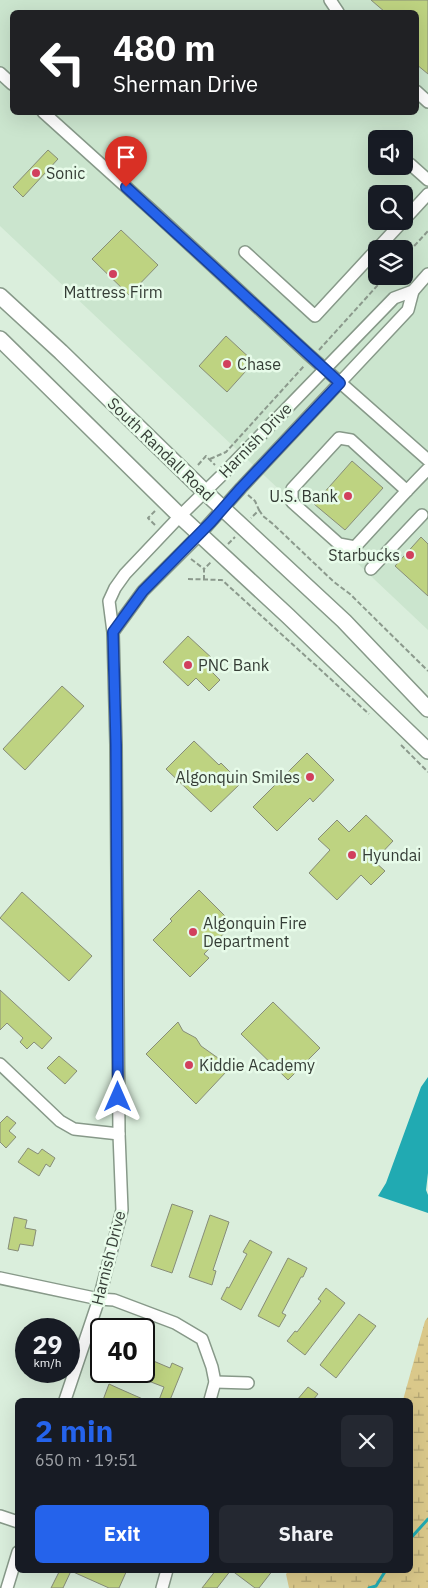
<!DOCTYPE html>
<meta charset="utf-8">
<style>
:root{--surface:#171b24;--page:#242831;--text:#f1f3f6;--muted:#9ea1a6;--accent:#2563eb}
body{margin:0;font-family:"IBM Plex Sans",sans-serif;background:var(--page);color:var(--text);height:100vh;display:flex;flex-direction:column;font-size:19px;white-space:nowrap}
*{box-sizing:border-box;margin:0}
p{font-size:16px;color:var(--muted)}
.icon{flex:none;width:28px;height:28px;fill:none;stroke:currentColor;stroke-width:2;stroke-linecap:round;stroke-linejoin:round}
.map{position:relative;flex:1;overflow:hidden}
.panel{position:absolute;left:15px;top:1398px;width:398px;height:175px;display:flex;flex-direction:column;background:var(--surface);border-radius:8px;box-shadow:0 5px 20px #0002}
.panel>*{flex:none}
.banner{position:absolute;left:10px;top:10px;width:409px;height:105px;border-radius:8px;box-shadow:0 5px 20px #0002;background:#202124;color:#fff;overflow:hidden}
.controls{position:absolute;left:368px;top:130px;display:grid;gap:10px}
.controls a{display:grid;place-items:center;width:45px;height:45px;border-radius:8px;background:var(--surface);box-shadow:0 5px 20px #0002;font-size:25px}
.speed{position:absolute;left:15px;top:1318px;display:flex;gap:10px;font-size:25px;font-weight:700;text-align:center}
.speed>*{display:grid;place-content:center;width:65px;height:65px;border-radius:50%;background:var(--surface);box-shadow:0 5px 20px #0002;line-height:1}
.speed small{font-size:12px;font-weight:400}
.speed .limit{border:2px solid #111;border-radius:8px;background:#fff;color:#111}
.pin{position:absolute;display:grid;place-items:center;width:42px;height:42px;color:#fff;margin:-51px -21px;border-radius:50% 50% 50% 0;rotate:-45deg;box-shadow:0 0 5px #0007}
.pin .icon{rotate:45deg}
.me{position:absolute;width:55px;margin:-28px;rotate:0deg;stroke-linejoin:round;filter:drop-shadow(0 0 4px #0008)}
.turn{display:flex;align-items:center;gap:18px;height:105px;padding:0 20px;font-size:22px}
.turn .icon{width:65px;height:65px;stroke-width:2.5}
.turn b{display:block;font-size:35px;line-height:42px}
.round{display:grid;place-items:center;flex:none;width:52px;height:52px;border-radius:8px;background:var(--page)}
.overview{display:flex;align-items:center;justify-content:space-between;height:85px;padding:0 20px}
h1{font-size:30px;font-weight:700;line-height:38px;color:var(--accent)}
.cta{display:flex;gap:10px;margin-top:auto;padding:10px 20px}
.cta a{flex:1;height:58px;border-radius:8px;background:var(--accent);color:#fff;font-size:20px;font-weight:700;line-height:58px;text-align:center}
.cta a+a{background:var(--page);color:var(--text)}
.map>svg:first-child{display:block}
.built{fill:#cbe5ce;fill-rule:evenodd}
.wetland{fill:url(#wetland-marsh)}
.water{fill:#21aab2}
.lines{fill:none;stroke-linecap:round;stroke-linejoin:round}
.stream{stroke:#21aab2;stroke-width:3}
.building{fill:#bed381;stroke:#878d78}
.minor-casing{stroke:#879989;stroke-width:14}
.major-casing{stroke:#879989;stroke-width:18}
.path{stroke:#8b998c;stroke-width:2;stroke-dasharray:5 2.5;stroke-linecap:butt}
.minor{stroke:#fff;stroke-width:11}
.major{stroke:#fff;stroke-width:15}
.route-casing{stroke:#184099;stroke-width:12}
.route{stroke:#2563eb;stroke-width:9}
.poi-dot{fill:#d1405d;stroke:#e7fbe9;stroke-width:2}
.labels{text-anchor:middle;stroke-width:5;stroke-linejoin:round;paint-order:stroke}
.poi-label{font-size:16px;fill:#353d36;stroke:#e7fbe9;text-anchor:start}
.street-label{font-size:16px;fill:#353d36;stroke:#e7fbe9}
</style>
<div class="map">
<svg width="428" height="1588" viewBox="0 0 428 1588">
<defs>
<pattern id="wetland-marsh" width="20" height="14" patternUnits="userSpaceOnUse" patternTransform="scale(1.25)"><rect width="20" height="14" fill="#dac88a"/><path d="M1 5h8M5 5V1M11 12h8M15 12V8" fill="none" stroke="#b2a472"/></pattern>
</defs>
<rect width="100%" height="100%" fill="#daeedc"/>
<path class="built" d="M 0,0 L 428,0 L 428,630 L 0,226 ZM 12,12 L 416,12 L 416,112 L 12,112 ZM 376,139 L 404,139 L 404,166 L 376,166 ZM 376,194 L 404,194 L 404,221 L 376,221 ZM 376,249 L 404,249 L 404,276 L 376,276 Z"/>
<polygon class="wetland" points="428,1317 428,1588 289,1588 286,1574 290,1570 410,1570 410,1400 403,1400 425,1321"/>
<polygon class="water" points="428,1077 428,1173 426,1190 428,1195 428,1213 378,1196 386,1183 421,1087"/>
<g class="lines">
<g class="stream">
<polyline points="410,1539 428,1519"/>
<polyline points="369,1588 376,1586 386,1570"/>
</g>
</g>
<g class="building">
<polygon points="371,0 428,0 428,74 416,64 416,12 385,12"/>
<polygon points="48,150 58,159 23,197 13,187"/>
<polygon points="121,230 158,265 129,295 92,259"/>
<polygon points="226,336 254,362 227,392 199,366"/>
<polygon points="352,461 383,488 345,530 314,504"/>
<polygon points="421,537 428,544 428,596 395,566"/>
<polygon points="188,636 214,660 207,667 220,680 209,691 196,678 188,686 163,662"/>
<polygon points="62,686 84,706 25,770 3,749"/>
<polygon points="194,741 219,765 221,763 241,783 211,812 166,769"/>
<polygon points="307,753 334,780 313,802 310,798 277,831 253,807"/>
<polygon points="366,815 393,841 374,861 385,871 371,885 361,875 337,900 309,873 330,850 318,839 337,820 349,832"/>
<polygon points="199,890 233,924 204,954 209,958 190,977 153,940 172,921 170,919"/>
<polygon points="22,892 92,956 69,981 0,918"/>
<polygon points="0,990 52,1038 42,1049 34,1042 27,1049 20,1042 23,1038 7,1023 0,1030"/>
<polygon points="273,1002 320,1048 288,1080 241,1034"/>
<polygon points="178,1022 183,1031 196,1038 201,1046 218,1058 226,1072 196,1104 146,1054"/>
<polygon points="59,1056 77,1071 65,1084 47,1068"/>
<polygon points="7,1116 16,1123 9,1131 16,1137 6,1148 0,1142 0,1123"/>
<polygon points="28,1148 38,1154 42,1149 55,1158 50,1167 46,1164 39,1176 18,1162"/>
<polygon points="172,1204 193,1211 172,1273 151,1266"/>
<polygon points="210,1215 229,1222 213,1270 216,1271 212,1285 189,1277"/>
<polygon points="14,1217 27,1220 25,1228 36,1230 33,1246 20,1244 18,1251 8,1249"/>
<polygon points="250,1240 272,1252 241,1310 221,1299 227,1287 229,1288 247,1254 243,1252"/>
<polygon points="288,1258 307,1268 303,1277 301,1277 282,1313 286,1315 279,1327 258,1316"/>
<polygon points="326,1288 345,1303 305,1355 287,1341 295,1331 297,1332 321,1301 318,1299"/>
<polygon points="359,1314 376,1326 336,1378 320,1365"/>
<polygon points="144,1357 170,1368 172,1363 183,1368 170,1400 159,1400 164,1387 125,1372 144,1371"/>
<polygon points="109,1384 120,1389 145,1400 103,1400"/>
<polygon points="308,1387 318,1394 313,1400 297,1400"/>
<polygon points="60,1570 127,1570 119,1588 109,1588 71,1571 63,1588 51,1588"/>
<polygon points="216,1570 273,1570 259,1588 255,1588 231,1570 217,1588 202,1588"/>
</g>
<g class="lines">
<g class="minor-casing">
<g id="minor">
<polyline points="330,0 338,12"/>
<polyline points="0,73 12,84"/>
<polyline points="416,91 428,102"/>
<polyline points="43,112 155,213 309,355 428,460"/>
<polyline points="410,164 428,180"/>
<polyline points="404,220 428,194"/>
<polyline points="377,249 403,221"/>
<polyline points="245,252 315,316 376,250"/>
<path d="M 407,491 L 351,440 L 339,438 L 292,489 L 292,502 L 339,544 L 355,547 C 379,521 403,494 428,469"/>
<polyline points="371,569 422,515"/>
<polyline points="113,632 143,591 199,535 241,488 408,310 413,291"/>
<polyline points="0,1064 60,1121 74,1129 119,1134"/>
<polyline points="0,1278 99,1299 114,1300 175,1323 202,1339 212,1367 215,1382 210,1400"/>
<polyline points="215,1382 248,1383"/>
<polyline points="65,1400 99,1299 122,1210 119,1134 116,745 113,632 109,601 115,588 125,574 180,516 224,473 394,298 413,291 428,274"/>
<polyline points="0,1516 18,1522"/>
<polyline points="7,1588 18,1552"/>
<polyline points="162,1588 167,1570"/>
</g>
</g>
<g class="major-casing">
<g id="major">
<polyline points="0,296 61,352 205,492 344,621 428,709"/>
<polyline points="0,339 180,516 288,616 428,751"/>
</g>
</g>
<g class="path">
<polyline points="404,257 428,231"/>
<polyline points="319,350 386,276"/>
<polyline points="210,459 226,452 304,366"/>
<polyline points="198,465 206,456 215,465"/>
<polyline points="248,495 255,501 259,510 251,518"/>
<polyline points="259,510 263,516 273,524 334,582 350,594 428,671"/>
<polyline points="155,525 148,518 155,511"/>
<polyline points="228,544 235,537"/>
<polyline points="191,559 204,569"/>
<polyline points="188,579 222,580 369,714"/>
<polyline points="204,580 204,569 211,562"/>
<polyline points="401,745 428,772"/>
</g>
<use href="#minor" class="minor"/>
<use href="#major" class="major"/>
</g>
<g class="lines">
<g class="route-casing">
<polyline id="route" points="118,1097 116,745 113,632 143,591 211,522 241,488 340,383 126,187"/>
</g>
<use href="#route" class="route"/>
</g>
<g class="poi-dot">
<circle cx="36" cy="173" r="5"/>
<circle cx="113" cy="274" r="5"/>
<circle cx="227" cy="364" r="5"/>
<circle cx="348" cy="496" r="5"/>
<circle cx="410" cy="555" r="5"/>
<circle cx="188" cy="665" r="5"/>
<circle cx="310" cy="777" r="5"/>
<circle cx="352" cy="855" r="5"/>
<circle cx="193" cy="932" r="5"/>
<circle cx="189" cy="1065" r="5"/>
</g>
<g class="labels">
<g class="poi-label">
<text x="46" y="179">Sonic</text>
<text x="113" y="298" text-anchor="middle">Mattress Firm</text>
<text x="237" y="370">Chase</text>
<text x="338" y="502" text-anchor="end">U.S. Bank</text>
<text x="400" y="561" text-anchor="end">Starbucks</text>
<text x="198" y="671">PNC Bank</text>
<text x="300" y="783" text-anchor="end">Algonquin Smiles</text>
<text x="362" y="861">Hyundai</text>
<text x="203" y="929">Algonquin Fire<tspan x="203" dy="18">Department</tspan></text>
<text x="199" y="1071">Kiddie Academy</text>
</g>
<g class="street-label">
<text transform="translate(255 440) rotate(-46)" y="6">Harnish Drive</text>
<text transform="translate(161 449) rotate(44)" y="6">South Randall Road</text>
<text transform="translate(108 1258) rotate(-76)" y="6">Harnish Drive</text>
</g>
</g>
</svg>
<div class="controls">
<a><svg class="icon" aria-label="sound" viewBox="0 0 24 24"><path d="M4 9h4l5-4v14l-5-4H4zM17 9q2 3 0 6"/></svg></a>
<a><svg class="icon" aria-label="search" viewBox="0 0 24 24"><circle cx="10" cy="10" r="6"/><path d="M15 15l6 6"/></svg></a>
<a><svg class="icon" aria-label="layers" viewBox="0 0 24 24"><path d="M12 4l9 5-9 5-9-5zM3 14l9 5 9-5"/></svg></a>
</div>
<div class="speed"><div>29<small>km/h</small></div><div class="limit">40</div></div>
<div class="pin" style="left:126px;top:187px;background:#d93025"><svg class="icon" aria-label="arrive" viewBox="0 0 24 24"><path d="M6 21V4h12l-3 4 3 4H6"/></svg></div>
<svg class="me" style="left:118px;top:1097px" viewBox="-20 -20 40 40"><path d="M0-17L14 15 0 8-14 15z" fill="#2563eb" stroke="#fff" stroke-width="4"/></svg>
<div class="banner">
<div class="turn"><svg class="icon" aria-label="left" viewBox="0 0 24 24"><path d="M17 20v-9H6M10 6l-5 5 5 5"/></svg><div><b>480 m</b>Sherman Drive</div></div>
</div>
<section class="panel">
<div class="overview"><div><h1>2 min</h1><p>650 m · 19:51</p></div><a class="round"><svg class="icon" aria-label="close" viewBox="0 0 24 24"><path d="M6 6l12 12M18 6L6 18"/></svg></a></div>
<div class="cta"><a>Exit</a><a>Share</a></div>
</section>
</div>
